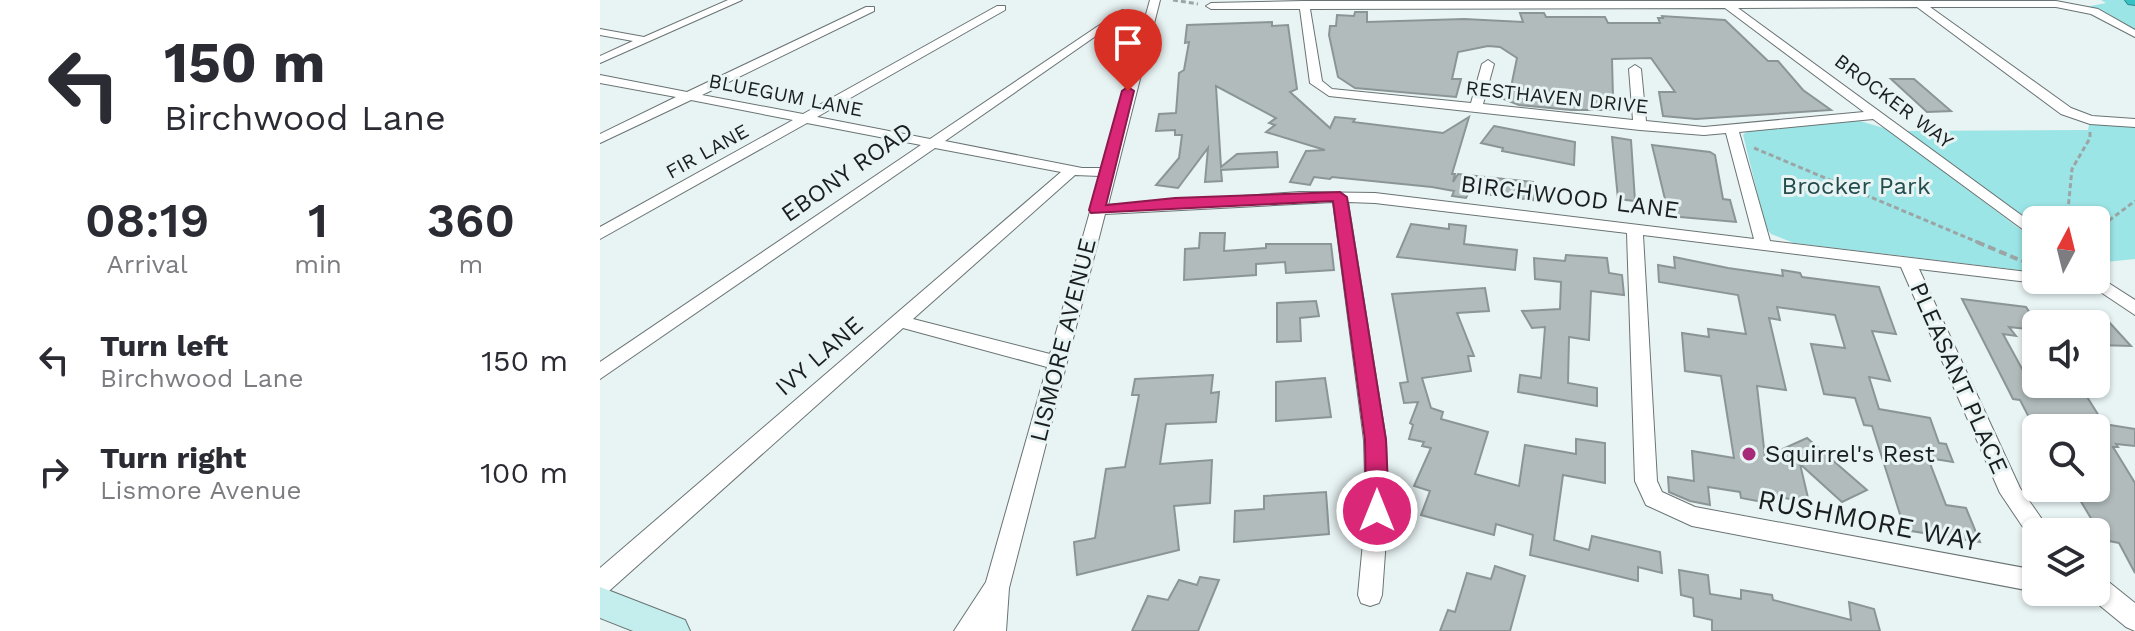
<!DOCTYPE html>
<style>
:root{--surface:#fff;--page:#f7f7f7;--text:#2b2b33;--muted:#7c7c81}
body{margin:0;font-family:"Work Sans",sans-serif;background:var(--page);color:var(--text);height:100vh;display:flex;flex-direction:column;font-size:30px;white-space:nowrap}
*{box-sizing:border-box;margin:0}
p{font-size:26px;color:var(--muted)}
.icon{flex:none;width:44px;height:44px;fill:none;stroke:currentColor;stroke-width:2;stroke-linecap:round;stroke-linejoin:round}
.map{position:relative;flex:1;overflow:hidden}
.drawer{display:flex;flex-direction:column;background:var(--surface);width:600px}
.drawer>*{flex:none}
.guide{background:#fff;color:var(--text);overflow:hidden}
.needle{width:52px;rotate:7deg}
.buttons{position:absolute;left:1422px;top:206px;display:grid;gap:16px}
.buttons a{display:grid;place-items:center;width:88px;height:88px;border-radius:12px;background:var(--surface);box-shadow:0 2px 6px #0004;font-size:40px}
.pin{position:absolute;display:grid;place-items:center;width:68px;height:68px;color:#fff;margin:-82px -34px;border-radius:50% 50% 50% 0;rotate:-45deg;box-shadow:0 0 8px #0007}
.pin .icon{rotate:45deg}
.me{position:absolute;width:88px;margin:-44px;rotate:0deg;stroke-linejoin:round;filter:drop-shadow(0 0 6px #0008)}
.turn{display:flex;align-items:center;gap:28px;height:168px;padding:0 32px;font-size:36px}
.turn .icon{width:104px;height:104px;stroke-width:2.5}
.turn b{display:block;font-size:56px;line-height:68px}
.eta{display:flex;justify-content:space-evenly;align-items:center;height:136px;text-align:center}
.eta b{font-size:48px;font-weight:600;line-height:56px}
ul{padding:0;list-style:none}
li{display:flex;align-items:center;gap:24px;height:112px;padding:0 32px}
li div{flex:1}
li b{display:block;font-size:30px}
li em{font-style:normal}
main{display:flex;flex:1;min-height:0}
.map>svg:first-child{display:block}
.green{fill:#9ce5e6}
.building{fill:#b1bbbb;stroke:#8b9595;stroke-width:2}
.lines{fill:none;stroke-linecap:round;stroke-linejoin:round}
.street-casing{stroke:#6a7373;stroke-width:2}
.secondary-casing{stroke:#6a7373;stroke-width:2}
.highway-casing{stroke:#2e898b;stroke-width:2}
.path-far1{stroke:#9ca5a5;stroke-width:3;stroke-dasharray:5 3;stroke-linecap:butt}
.path{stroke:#9ca5a5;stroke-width:4;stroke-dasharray:8 4;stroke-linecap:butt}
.street{fill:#fff;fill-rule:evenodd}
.secondary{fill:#c4edee;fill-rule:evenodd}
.highway{fill:#39c2c5;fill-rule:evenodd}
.route{fill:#db2777;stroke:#8e194d;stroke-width:2}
.poi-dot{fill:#a82878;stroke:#e8f3f3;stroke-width:3}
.labels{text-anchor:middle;stroke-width:6;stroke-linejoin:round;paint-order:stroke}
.far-street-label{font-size:20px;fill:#1a1e1e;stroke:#e8f3f3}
.street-label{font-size:24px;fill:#1a1e1e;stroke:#e8f3f3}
.park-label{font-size:24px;fill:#234c4d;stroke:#e8f3f3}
.poi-label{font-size:24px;fill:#1a1e1e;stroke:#e8f3f3;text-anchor:start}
.near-street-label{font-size:28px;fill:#1a1e1e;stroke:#e8f3f3}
</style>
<main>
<section class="drawer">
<div class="guide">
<div class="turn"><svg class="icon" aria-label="left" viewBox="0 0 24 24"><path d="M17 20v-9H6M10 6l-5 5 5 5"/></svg><div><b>150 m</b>Birchwood Lane</div></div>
</div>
<div class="eta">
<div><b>08:19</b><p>Arrival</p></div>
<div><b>1</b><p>min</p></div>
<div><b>360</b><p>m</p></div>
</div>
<ul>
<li><svg class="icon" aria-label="left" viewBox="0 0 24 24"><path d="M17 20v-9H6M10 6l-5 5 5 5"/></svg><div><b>Turn left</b><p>Birchwood Lane</p></div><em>150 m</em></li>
<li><svg class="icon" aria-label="right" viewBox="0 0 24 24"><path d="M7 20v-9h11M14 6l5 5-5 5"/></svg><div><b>Turn right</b><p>Lismore Avenue</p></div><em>100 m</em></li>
</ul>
</section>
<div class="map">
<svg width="1535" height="631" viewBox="0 0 1535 631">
<rect width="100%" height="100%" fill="#e8f3f3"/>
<g class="green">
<polygon points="1501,0 1535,0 1535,34 1480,8 1506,3"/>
<polygon points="1490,120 1535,123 1535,259 1496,263 1496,220 1436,220 1436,234 1297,131 1488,130"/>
<polygon points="1260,121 1287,129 1436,241 1436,272 1194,243 1171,234 1166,228 1143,135 1147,131"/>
</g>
<g class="building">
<polygon points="755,12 767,12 767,22 864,19 923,22 920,13 944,13 946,17 1005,17 1008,23 1060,23 1058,18 1063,18 1062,16 1125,20 1168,61 1178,61 1203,90 1231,110 1096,119 1063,116 1059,92 1075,92 1051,58 1012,59 1013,97 1005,97 1014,110 971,110 919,105 901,98 910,92 917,58 900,47 888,46 858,52 852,79 861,79 856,97 755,88 738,77 729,35 730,26 736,26 737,15 754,16"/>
<polygon points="672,22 672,26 688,25 697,89 690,92 730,128 735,117 755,119 753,122 843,133 869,117 852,174 855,174 853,182 858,174 933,182 933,200 869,192 866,198 852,196 854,191 832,187 732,177 730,179 714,177 710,185 690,182 706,151 725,150 666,132 675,125 669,123 676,118 616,86 621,167 637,154 677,152 678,167 621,170 622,181 605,182 608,148 578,188 556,185 579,158 582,135 575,135 575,130 556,131 559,114 576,113 579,73 584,70 589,42 585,43 587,25"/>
<polygon points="1291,79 1314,79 1351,111 1327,112"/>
<polygon points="894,126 975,142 974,165 902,151 903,148 881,143"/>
<polygon points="1012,137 1031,140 1035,201 1018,199"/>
<polygon points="1052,145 1110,152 1115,155 1123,199 1130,200 1136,222 1069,216"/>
<polygon points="811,224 849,229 849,224 866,226 864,244 917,250 915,270 797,257"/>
<polygon points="600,233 625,233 624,251 666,248 666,244 731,244 734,270 686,273 685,262 656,264 656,275 584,280 585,249 599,248"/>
<polygon points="966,255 1007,258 1009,273 1022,275 1024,295 991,291 989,340 969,337 968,383 997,388 997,406 918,392 920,375 941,378 945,327 932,328 922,311 960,309 961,282 935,279 934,258 965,261"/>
<polygon points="1074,257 1128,268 1183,276 1182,270 1200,273 1202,277 1279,287 1296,334 1272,331 1290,381 1269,377 1279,409 1330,418 1339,443 1346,444 1353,462 1328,458 1346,505 1366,508 1380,542 1305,530 1272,426 1264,425 1255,398 1224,394 1211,344 1245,348 1235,315 1177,307 1180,320 1169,318 1186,390 1157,386 1165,457 1207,438 1267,490 1242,502 1200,464 1209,502 1172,496 1173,504 1141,498 1140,492 1108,487 1110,505 1090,501 1069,492 1068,477 1094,481 1092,451 1134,458 1121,376 1085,371 1082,333 1109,337 1108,329 1146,334 1138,295 1059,282 1058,265 1075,268"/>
<polygon points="885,288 889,311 857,313 874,356 868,356 871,371 822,378 831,408 843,412 841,419 888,432 875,474 919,486 925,445 976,454 976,439 1005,443 1005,483 963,475 954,540 989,550 992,536 1060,552 1062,573 1038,567 1038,581 930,555 933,535 896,524 894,535 821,515 830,491 814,486 831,448 822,446 824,442 809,439 813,425 810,423 818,402 804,403 800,383 808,382 792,294"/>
<polygon points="1362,299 1426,307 1437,324 1436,330 1409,327 1416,336 1403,334 1426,376 1436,377 1436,384 1479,384 1504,424 1535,429 1535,446 1516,444 1518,447 1513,447 1535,483 1535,573 1519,543 1504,540 1477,495 1496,498 1496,428 1441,428 1436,419 1436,431 1420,400 1413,399"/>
<polygon points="716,301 719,316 700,318 701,341 677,342 677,303"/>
<polygon points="1496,322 1509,322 1531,346 1496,345"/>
<polygon points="613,375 611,393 619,392 616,422 566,424 560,464 612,460 610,503 574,506 579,550 477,575 474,542 495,538 506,469 525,467 539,395 532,395 535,379"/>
<polygon points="725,378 731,417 676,421 676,382"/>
<polygon points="726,492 729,534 634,542 635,511 664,509 664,496"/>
<polygon points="895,566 925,576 910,631 840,631 848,610 855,612 867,573 891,579"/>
<polygon points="1079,570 1108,575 1110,594 1141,599 1141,590 1172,595 1173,600 1251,620 1249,602 1274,609 1280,631 1112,631 1112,620 1094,616 1093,598 1081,595"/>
<polygon points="600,577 619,580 598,631 532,631 548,596 568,600 579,580 597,585"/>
</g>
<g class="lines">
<g class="street-casing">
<g id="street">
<polygon points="128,0 142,0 0,63 0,56 33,41 0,35 0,29 44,37"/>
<path d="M 550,0 L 560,0 L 508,205 L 700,192 L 775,193 L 1154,239 L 1126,133 L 1104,135 L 1040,130 L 729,96 L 710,83 L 700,9 L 611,9 L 606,6 L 611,3 L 704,1 L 1456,1 L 1498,9 L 1535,30 L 1535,37 L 1491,14 L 1456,7 L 1330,7 L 1471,108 L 1492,116 L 1535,119 L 1535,127 L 1490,124 L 1461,114 L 1317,7 L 1138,8 L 1436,226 L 1436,239 L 1273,119 L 1139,132 L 1170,241 L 1436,273 L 1436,280 L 1443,280 L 1436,283 L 1319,269 L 1420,488 L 1451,532 L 1436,532 L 1436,541 L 1431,539 L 1400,493 L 1301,267 L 1043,235 L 1057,481 L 1062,492 L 1095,507 L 1436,570 L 1436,592 L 1092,526 L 1046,505 L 1035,481 L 1027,233 L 775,203 L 748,202 L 786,440 L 788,511 L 782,595 L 779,603 L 770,606 L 761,603 L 758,595 L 766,511 L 764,440 L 733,202 L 505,214 L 409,588 L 406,631 L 354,631 L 386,582 L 447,367 L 303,328 L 9,591 L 0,594 L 0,568 L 461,172 L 335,148 L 0,379 L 0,362 L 321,145 L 207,123 L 0,239 L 0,227 L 193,120 L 91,100 L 0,143 L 0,134 L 76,97 L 0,83 L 0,75 L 87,92 L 266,7 L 274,7 L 274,11 L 102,95 L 203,114 L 397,6 L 405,6 L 405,10 L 217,117 L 330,139 L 522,10 L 526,11 L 526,15 L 345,141 L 482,168 L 503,168 ZM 1125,8 L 1264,112 L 1104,127 L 1046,121 L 1041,69 L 1035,65 L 1029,69 L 1033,120 L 883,104 L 894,64 L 888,60 L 882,64 L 871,103 L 732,89 L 722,81 L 710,9 ZM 475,175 L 500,176 L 450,354 L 313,319 Z"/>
<polygon points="1496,275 1535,300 1535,315 1499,291 1453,285 1444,280 1496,280"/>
<polygon points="1496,576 1505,579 1535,603 1535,631 1526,627 1487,595 1486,592 1496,592"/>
</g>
</g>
<g class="secondary-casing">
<polygon id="secondary" points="0,587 85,620 90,631 33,631 0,618"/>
</g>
<g class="highway-casing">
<polygon id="highway" points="1525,0 1535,0 1535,5 1528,4"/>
</g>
<g class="path-far1">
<polyline points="573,0 598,4"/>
<polyline points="1154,148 1382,244"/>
<polyline points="1467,220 1472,169 1490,138 1490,131"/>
<polyline points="1496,230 1535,201"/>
</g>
<polyline class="path" points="1377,242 1422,261"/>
<use href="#street" class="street"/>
<use href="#secondary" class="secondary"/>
<use href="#highway" class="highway"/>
</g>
<polygon class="route" points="528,87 534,91 506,205 575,198 740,192 747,197 786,440 789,511 785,518 777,520 769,518 766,511 765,440 733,201 491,213 489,210 522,91"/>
<circle class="poi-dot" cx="1149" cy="454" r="8"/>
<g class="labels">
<g class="far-street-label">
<text transform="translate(186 95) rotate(11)" y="7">BLUEGUM LANE</text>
<text transform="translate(957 97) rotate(6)" y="7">RESTHAVEN DRIVE</text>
<text transform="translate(1294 101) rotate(37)" y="7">BROCKER WAY</text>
<text transform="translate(107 151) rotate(-29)" y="7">FIR LANE</text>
</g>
<g class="street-label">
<text transform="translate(247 172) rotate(-35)" y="8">EBONY ROAD</text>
<text transform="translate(970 197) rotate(7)" y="8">BIRCHWOOD LANE</text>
<text transform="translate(463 340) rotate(-76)" y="8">LISMORE AVENUE</text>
<text transform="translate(219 356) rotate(-41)" y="8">IVY LANE</text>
<text transform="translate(1359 378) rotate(66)" y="8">PLEASANT PLACE</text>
</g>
<g class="park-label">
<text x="1256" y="194">Brocker Park</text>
</g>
<g class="poi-label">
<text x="1165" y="462">Squirrel's Rest</text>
</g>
<g class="near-street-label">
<text transform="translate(1269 520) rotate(11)" y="10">RUSHMORE WAY</text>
</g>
</g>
</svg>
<div class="buttons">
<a><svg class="needle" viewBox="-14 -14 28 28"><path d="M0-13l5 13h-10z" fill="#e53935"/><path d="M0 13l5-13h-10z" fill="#7c7c81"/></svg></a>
<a><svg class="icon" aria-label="sound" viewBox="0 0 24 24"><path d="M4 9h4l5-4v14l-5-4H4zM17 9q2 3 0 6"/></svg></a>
<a><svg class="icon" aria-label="search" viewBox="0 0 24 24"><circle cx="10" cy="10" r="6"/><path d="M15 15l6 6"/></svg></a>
<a><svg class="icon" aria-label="layers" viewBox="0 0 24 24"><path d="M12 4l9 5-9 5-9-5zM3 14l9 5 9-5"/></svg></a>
</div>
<div class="pin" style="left:528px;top:91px;background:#d93025"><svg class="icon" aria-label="arrive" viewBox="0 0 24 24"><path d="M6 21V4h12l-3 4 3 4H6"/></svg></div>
<svg class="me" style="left:777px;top:511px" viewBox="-20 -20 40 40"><circle r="17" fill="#db2777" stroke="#fff" stroke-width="3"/><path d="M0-11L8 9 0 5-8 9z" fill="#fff"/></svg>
</div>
</main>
